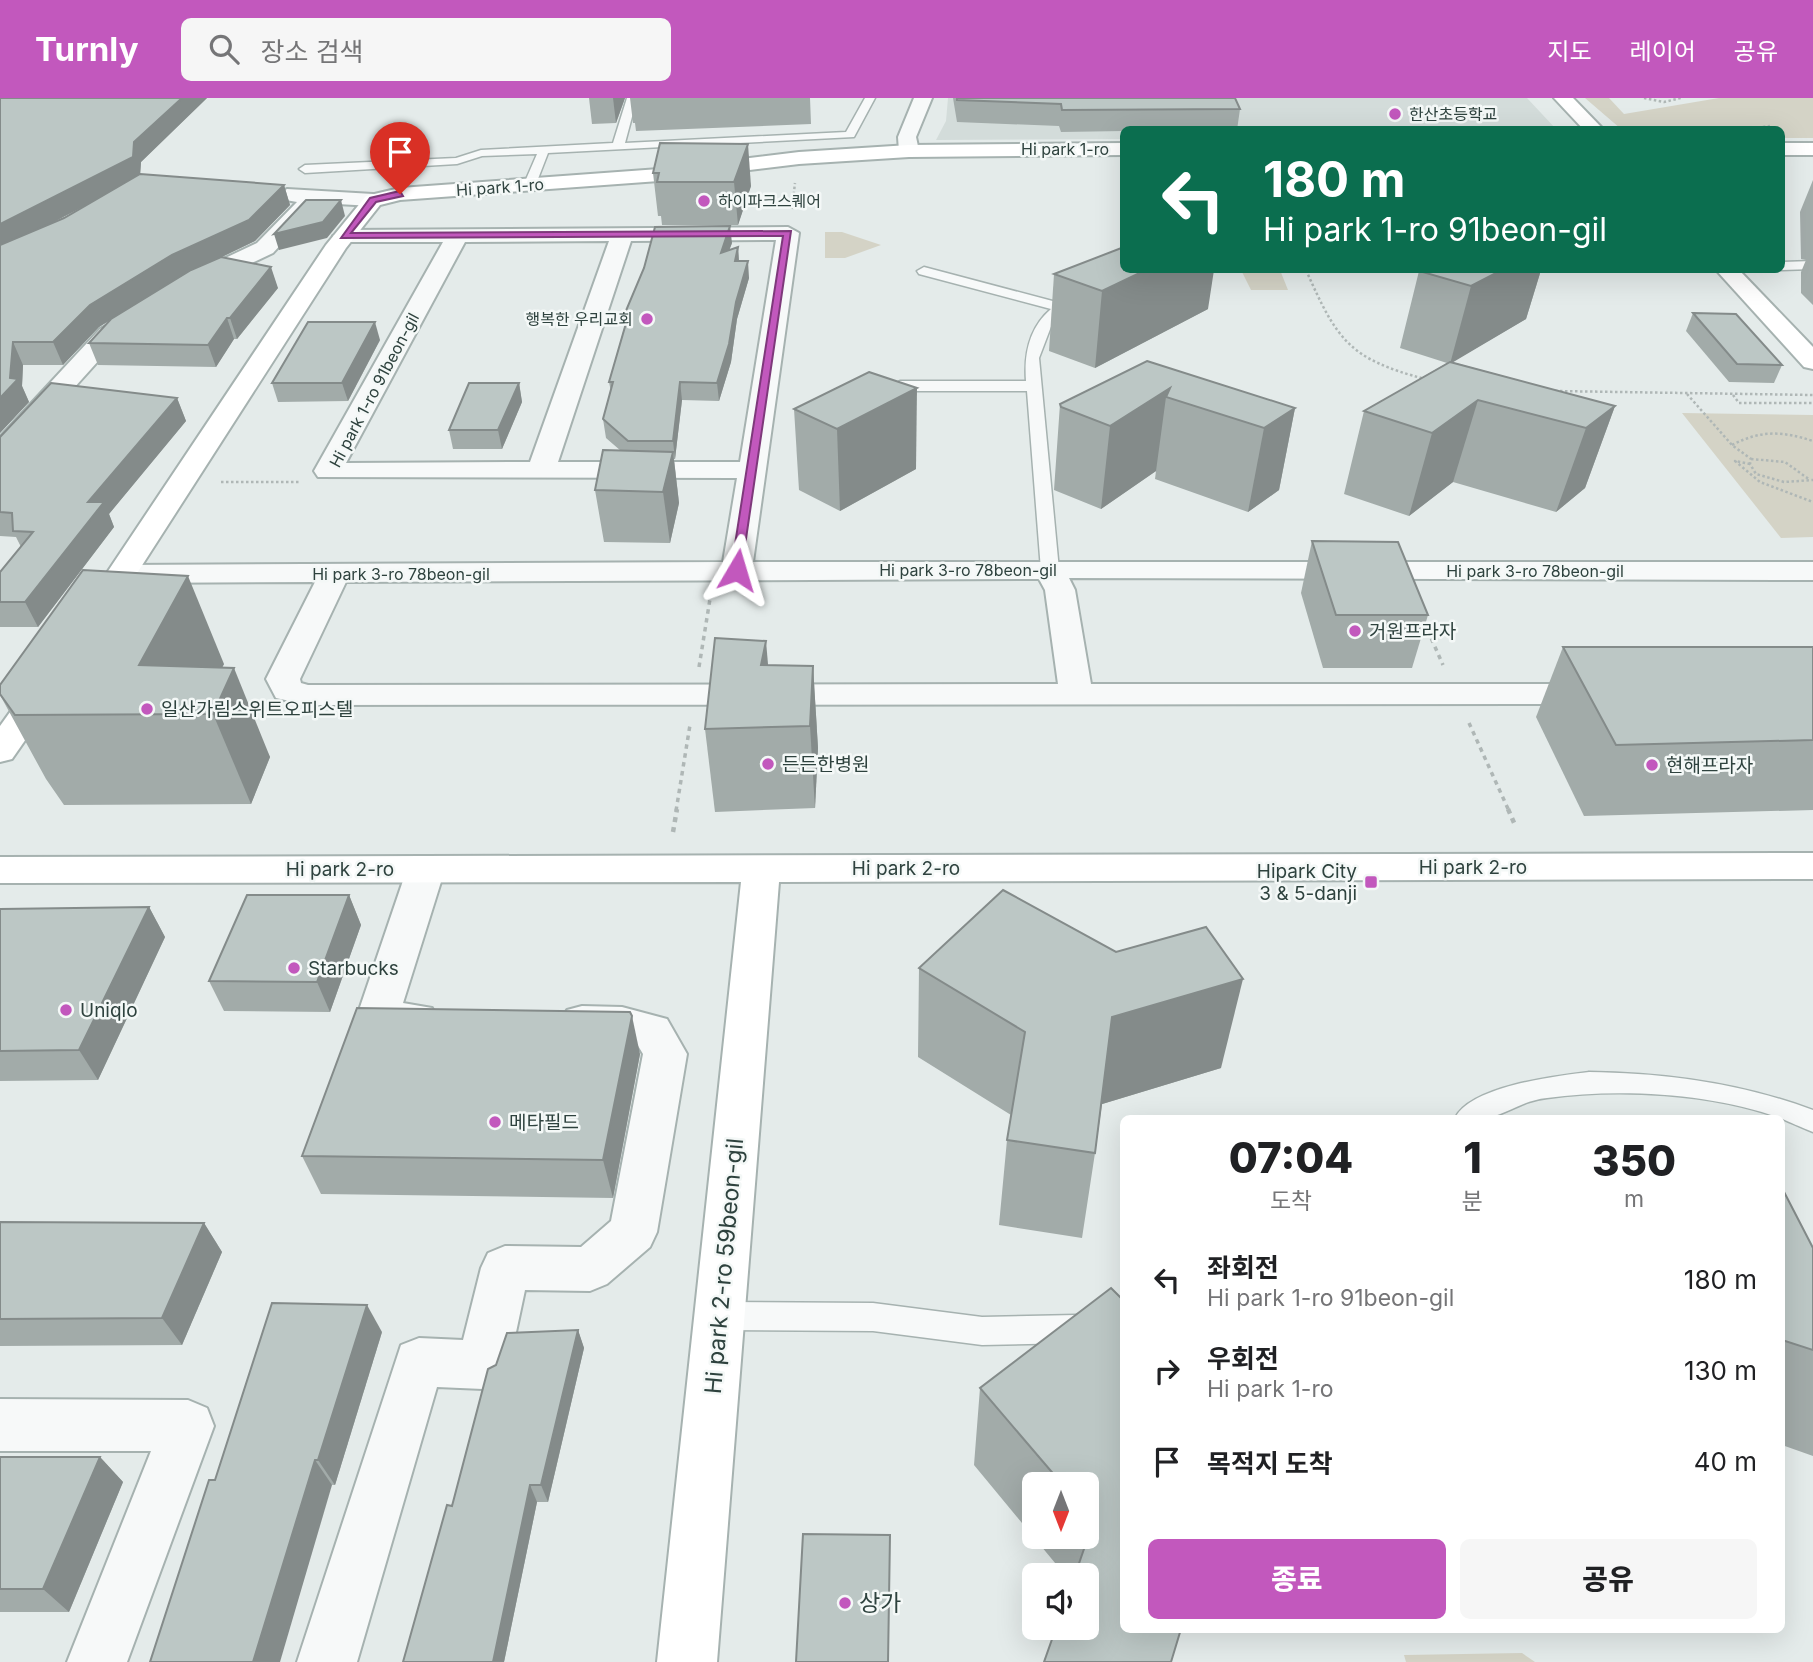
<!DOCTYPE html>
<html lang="ko">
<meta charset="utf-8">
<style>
:root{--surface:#fff;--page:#f6f6f6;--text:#202124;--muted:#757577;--accent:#c258bd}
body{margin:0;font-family:Inter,"Noto Sans KR",sans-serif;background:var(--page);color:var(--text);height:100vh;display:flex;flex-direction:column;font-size:26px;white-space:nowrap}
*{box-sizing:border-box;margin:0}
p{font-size:23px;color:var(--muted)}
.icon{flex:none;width:38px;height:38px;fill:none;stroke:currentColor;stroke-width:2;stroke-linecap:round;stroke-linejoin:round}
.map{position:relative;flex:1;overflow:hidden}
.side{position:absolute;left:1120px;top:1017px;width:665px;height:518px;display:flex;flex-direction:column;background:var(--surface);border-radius:10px;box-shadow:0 7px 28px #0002}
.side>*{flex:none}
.banner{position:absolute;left:1120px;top:28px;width:665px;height:147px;border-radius:10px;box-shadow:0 7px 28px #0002;background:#0b6e4f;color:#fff;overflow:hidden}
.needle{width:46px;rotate:180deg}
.fabs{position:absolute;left:1022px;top:1374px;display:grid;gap:14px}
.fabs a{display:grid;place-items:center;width:77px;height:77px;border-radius:10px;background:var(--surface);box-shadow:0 7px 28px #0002;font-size:35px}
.pin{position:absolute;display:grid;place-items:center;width:60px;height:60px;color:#fff;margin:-72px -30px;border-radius:50% 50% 50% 0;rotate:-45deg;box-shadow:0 0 7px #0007}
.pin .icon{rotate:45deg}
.me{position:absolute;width:77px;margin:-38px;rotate:7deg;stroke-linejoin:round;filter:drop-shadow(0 0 5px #0008)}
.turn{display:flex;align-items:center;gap:24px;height:147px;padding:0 28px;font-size:32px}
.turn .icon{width:91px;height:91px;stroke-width:2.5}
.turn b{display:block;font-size:49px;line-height:60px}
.eta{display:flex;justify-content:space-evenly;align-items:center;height:119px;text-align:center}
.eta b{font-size:42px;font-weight:800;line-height:49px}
.cta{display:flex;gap:14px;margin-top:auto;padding:14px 28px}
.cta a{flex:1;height:80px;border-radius:10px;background:var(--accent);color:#fff;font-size:28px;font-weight:800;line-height:80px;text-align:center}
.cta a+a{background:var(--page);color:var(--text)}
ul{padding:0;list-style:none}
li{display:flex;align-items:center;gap:21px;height:91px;padding:0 28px}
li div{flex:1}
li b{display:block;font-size:26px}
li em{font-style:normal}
header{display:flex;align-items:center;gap:42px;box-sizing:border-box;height:98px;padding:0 35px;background:var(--accent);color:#fff}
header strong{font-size:33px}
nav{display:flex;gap:38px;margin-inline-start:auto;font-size:24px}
.search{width:490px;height:63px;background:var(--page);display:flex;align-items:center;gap:18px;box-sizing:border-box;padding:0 24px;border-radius:10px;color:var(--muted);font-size:26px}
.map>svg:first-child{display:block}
.built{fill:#d3dcda}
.green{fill:#d4d3c6}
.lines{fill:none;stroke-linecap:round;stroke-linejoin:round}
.lane-casing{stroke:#a6b2b0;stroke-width:3}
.street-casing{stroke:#a6b2b0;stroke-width:4}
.secondary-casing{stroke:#a6b2b0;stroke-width:4}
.path-far2{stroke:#afb7b6;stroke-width:2.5;stroke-dasharray:2.5 2.5;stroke-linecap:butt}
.path-far1{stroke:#afb7b6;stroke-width:3.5;stroke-dasharray:4.5 4.5;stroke-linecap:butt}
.path{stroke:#afb7b6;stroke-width:4.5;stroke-dasharray:5 5;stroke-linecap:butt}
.lane{fill:#f7f9f9;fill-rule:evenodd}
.street{fill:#f7f9f9;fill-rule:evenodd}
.secondary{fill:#fff;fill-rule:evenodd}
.wall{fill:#a2aba9;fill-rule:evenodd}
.shaded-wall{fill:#848b8a}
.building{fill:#bcc7c5;stroke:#848b8a;stroke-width:2}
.route{fill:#c258bd;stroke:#7e397b;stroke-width:2}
.poi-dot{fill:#c258bd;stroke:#f4f8f7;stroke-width:2.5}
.labels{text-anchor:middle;stroke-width:5;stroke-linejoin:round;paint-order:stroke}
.far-poi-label{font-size:16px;fill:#2e423e;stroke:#f4f8f7;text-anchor:start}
.far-street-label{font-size:16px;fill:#2e423e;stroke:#f4f8f7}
.poi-label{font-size:19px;fill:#2e423e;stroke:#f4f8f7;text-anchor:start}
.street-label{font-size:19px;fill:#2e423e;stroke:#f4f8f7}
.near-street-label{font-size:23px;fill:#2e423e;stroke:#f4f8f7}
.near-poi-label{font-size:23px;fill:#2e423e;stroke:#f4f8f7;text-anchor:start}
</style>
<header>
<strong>Turnly</strong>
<div class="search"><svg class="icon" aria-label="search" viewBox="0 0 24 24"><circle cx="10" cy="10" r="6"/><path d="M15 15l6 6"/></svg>장소 검색</div>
<nav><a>지도</a><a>레이어</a><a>공유</a></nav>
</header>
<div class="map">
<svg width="1813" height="1564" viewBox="0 0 1813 1564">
<rect width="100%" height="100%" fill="#e4ebea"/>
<polygon class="built" points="948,0 1527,0 1556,31 1124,32 1123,41 936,42 946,23"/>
<g class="green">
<polygon points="1585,0 1609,0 1624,16 1719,0 1813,0 1813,40 1782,40 1782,32 1621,31"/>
<polygon points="825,134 842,134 881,147 845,160 825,160"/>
<polygon points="1241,172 1280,172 1288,192 1251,192"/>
<polygon points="1682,315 1813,317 1813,439 1781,440"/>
<polygon points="1522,1555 1535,1564 1406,1564 1404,1557"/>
</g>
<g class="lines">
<g class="lane-casing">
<g id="lane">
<polygon points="627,0 637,0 625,45 846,34 865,0 875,0 854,39 548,55 536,86 530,90 524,86 537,56 482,58 457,66 305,75 299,71 305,67 456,60 481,52 613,45"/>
<polygon points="1813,163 1813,171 1782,172 1780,172 1782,164"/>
<path d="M 924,169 L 1060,205 L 1077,197 L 1084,201 L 1052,226 L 1039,260 L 1059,472 L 1056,476 L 1044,476 L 1041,472 L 1027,293 L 900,293 L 892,288 L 900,283 L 1026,283 C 1024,256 1029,230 1051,211 L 919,176 L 917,173 Z"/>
<path d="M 1589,974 C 1666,975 1740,985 1813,1012 L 1813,1034 C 1802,1030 1788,1023 1780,1020 C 1711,995 1619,990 1547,1000 C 1526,1002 1511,1013 1492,1019 C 1482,1023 1465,1021 1455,1020 C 1471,988 1556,978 1589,974 Z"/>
<polygon points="719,1204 873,1205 982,1219 1124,1216 1124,1244 982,1247 873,1233 719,1232 709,1228 704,1218 709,1208"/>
</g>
</g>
<g class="street-casing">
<g id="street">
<polygon points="914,0 932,0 916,39 919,53 909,59 899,53 898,39"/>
<polygon points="287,91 373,96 383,102 373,108 319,105 273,155 199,190 183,190 180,185 183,180 257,145 297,104 280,101 277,97"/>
<path d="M 788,129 L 799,135 L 753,464 L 1813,464 L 1813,482 L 1069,480 L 1075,492 L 1091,586 L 1597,586 L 1609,589 L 1614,596 L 1609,603 L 1597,606 L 308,607 L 276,600 L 266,581 L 315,484 L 123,485 L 112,482 L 108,476 L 112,470 L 123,467 L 723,464 L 737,380 L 318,379 L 314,373 L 443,144 L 344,144 L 333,138 L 344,132 ZM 776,142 L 740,364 L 558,364 L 631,143 ZM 609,143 L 530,364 L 346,365 L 465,144 ZM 1039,481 L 1045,492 L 1058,586 L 308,587 L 301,585 L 300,581 L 346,484 Z"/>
<polygon points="133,214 141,216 145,221 118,241 10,361 0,363 0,339 100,231"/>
<path d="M 426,758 L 440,762 L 445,771 L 403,905 L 432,910 L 438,922 L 432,934 C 410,941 384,940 362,933 L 356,921 L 407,771 L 412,762 Z"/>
<path d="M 582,908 L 622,909 L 667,921 L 687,956 L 657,1134 L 650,1149 L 607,1186 L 590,1193 L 525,1192 L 509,1267 L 501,1284 L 483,1291 L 437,1289 L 357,1564 L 297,1564 L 401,1247 L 419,1240 L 463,1242 L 481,1170 L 488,1155 L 505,1148 L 581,1149 L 611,1123 L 643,956 L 637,946 C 614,939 590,943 567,936 L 561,924 L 567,912 Z"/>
<polygon points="0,1301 188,1302 207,1310 214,1328 127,1564 67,1564 151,1353 0,1353"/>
</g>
</g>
<g class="secondary-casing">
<g id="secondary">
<polygon points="1554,0 1573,0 1604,32 1584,32"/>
<polygon points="1124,45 1124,57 909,59 799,66 659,83 400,102 380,107 346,150 105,525 94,527 83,525 78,518 326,147 366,98 400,90 659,71 799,54 909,47"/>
<rect x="1782" y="45" width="31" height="12"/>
<polygon points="1716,172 1739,172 1813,249 1813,271 1804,269"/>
<polygon points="48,575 60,578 65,585 12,661 0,664 0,628 36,578"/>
<polygon points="1813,755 1813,781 779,784 717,1564 657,1564 741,784 0,785 0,759"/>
</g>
</g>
<g class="path-far2">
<polyline points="1644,0 1664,4 1681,0"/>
<polyline points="1738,32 1770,28"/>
<polyline points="792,111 795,85"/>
<path d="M 1306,172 C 1337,242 1349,261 1425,281"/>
<polyline points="1555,293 1813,297"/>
<polyline points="1687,296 1732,347 1751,361 1750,366 1756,376 1784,384 1813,382"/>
<polyline points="1733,297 1739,305 1813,305"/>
<path d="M 1732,347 C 1761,332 1782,333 1813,343"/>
<polyline points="1751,361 1785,364 1810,382"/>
<polyline points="1750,366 1735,363 1760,384 1813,404"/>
<polyline points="221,384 300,384"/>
</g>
<g class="path-far1">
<polyline points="1424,524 1443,567"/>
<polyline points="699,569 710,501"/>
<polyline points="1469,625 1509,713"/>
<polyline points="676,713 690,627"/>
</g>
<g class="path">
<polyline points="1508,711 1515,727"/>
<polyline points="673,734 677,711"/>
</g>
<use href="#lane" class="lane"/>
<use href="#street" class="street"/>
<use href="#secondary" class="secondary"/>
</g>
<g class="wall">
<path d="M 0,0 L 207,0 L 141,64 L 140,76 L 284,87 L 290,107 L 255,143 L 222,159 L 278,190 L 237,241 L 234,241 L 216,269 L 98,267 L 89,245 L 185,176 L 99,229 L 63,267 L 23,267 L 22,288 L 29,304 L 0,335 ZM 88,106 L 64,120 L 47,127 Z"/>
<polygon points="589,0 625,0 616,25 592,26"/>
<polygon points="630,0 810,0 811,26 636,33 635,25 633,25"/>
<polygon points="953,0 1235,0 1240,11 1237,32 1124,32 1124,33 1061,34 1059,28 957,24"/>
<polygon points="660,45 751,88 738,127 662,127 661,118 658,118 653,75"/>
<polygon points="1813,82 1813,207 1801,195 1801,174 1806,162 1801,161 1800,114"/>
<polygon points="732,145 729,152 738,149 739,163 749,180 737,221 731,264 719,303 682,302 675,361 674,361 679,405 670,445 604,444 595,392 621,353 606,340 603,321 611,294 609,284 626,223 625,215"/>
<polygon points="1541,172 1526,221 1452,264 1615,308 1585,390 1556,414 1453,384 1409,418 1344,396 1364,313 1447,265 1400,250 1419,173"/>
<polygon points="1054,176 1208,211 1095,270 1049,253"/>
<polygon points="1693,215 1782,267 1774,285 1729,284 1686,233"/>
<polygon points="380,242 348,303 278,304 272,285"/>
<polygon points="1147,263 1295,310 1279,392 1248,414 1155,381 1156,373 1101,411 1054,392 1060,306"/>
<polygon points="869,274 916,371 840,413 799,392 794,311"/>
<polygon points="519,285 522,304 502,351 453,351 449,332"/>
<polygon points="177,300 186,323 109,416 114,429 38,529 0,529 0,474 21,449 16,439 0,438 0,339"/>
<polygon points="1312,443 1428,517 1412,570 1323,570 1301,495"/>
<polygon points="1563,549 1813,549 1813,712 1584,718 1536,619"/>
<polygon points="224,566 222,569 270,659 251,706 64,707 46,681 0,597 0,587"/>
<polygon points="768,567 813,568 818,650 815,710 715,714 705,631"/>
<polygon points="349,797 361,827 330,914 224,913 209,883"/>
<polygon points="149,809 165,839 98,982 0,983 0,811"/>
<polygon points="919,870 1221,970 1102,1006 1095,1055 1082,1140 999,1127 1007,1042 1011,1017 918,959"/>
<polygon points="640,956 613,1100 321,1096 302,1058"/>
<polygon points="1782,1090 1813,1150 1813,1358 1782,1347"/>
<polygon points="0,1124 204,1125 222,1154 182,1247 0,1248"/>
<path d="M 1124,1203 L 1087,1477 L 1065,1477 L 974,1367 L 980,1290 ZM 1034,1386 L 1087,1386 L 1087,1438 L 1034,1438 Z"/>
<polygon points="578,1232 584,1250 548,1404 537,1404 504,1564 403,1564 452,1408"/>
<polygon points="382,1234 335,1387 215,1382"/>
<polygon points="0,1359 100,1359 123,1384 69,1514 0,1514"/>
</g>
<g class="shaded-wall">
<polygon points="182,0 207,0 141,64 140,79 0,152 0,126 134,44"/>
<polygon points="613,0 625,0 616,25"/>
<polygon points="748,46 751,88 738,127 734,84"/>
<polygon points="284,87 290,107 255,143 180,179 99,229 63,267 53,244 90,207"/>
<polygon points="341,102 345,118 327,140 279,152 274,136"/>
<polygon points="730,128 732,145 722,172 721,155"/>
<polygon points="738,149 739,165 735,163"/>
<polygon points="748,163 749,180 737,221 731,264 719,303 717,285 736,204"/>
<polygon points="271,169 278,190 237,241 230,220"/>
<polygon points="1146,172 1214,172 1208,211 1095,270 1102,193"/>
<polygon points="1502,172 1541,172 1526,221 1450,266 1471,188"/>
<polygon points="227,220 234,241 216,269 208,247"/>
<polygon points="375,224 380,242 348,303 342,285"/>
<polygon points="13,244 23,267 22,288 29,304 0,335 0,300 10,280"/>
<polygon points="680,284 682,302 675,361 673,343"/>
<polygon points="519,285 522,304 502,351 498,332"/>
<polygon points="917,290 916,371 840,413 837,331"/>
<polygon points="1170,290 1166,299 1156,373 1101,411 1110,328"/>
<polygon points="177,300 186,323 109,416 114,429 38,529 25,504 88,404"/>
<polygon points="1478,302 1453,384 1409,418 1432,335"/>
<polygon points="1615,308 1585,390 1556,414 1586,330"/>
<polygon points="1295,310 1279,392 1248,414 1264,330"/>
<polygon points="673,354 679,405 670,445 663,394"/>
<polygon points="188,478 224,566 199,616 139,567"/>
<polygon points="766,543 773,624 761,567"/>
<polygon points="813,568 818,650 815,710 810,628"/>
<polygon points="234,570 270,659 251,706 213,616"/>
<polygon points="349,797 361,827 330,914 317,884"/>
<polygon points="149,809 165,839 98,982 79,952"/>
<polygon points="1243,881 1221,970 1099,1007 1112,919"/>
<polygon points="632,918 640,956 613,1100 603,1062"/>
<polygon points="204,1125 222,1154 182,1247 162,1220"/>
<polygon points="367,1207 382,1234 335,1387 318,1362"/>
<polygon points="578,1232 584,1250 548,1404 541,1387"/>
<polygon points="100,1359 123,1384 69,1514 43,1491"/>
<polygon points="315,1362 332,1387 280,1564 253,1564"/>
<polygon points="530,1387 537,1404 504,1564 493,1564"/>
</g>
<g class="building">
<polygon points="0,0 182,0 134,44 133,59 0,126"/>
<polygon points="957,0 1235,0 1240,11 1062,12 1061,6 957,2"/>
<polygon points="660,45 748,46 734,84 657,84 659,75 653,75"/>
<polygon points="140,76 284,87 249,122 172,157 90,207 53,244 13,244 10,280 18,281 0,300 0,147 64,120"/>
<polygon points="306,102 341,102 323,124 274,136"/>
<polygon points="730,128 721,155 738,149 735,163 748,163 736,204 729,246 717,285 680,284 673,343 628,343 603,321 613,284 609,284 629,215 625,215 644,170 655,129"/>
<polygon points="1124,149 1124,172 1146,172 1102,193 1054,176"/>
<polygon points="221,159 271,169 230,220 227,220 208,247 89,245 111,221 191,172"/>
<polygon points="1422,172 1502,172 1471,188 1419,173"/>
<polygon points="1693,215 1736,216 1782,267 1737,266"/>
<polygon points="308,224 375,224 342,285 272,285"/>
<polygon points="1147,263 1295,310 1264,330 1166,299 1170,290 1110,328 1061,309 1060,306"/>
<polygon points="1450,264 1615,308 1586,330 1478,302 1432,335 1364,313"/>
<polygon points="869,274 917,290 837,331 794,311"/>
<polygon points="51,285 177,300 88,404 104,404 25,504 0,504 0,474 33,434 13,433 12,415 0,414 0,339"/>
<polygon points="469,285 519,285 498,332 449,332"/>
<polygon points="603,352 673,354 663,394 595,392"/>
<polygon points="1312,443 1398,444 1428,517 1336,517"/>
<polygon points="83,472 188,478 139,567 234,570 213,616 15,617 0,596 0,587"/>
<polygon points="715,540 766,543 761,567 813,568 810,628 705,631"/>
<polygon points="1563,549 1813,549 1813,642 1616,647"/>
<polygon points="1003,792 1116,854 1206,829 1243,881 1112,919 1095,1055 1007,1042 1025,934 919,870"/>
<polygon points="247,797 349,797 317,884 209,883"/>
<polygon points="149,809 79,952 0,953 0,811"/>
<polygon points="357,910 630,914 632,918 603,1062 302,1058"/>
<polygon points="1782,1090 1813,1150 1813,1252 1782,1242"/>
<polygon points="0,1124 204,1125 162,1220 0,1221"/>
<polygon points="1111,1190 1124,1203 1124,1531 1181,1531 1171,1564 1044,1564 1056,1530 1087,1530 1087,1477 1075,1477 1094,1422 1087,1414 1087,1386 1062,1386 980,1290"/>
<polygon points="272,1205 367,1207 318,1362 315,1362 253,1564 150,1564 209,1382 215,1382"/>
<polygon points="578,1232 541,1387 530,1387 493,1564 403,1564 447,1407 452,1408 488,1271 496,1267 507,1235"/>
<polygon points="0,1359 100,1359 43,1491 0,1491"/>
<polygon points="803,1436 890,1437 888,1564 796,1564"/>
</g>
<polygon class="route" points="400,93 403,98 376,104 351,135 791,133 741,475 731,472 783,138 341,140 370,100"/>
<g class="poi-dot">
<circle cx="1395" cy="16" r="7"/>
<circle cx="704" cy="103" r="7"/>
<circle cx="647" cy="221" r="7"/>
<circle cx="1355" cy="533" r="7"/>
<circle cx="147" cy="611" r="7"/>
<circle cx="768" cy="666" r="7"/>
<circle cx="1652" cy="667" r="7"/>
<rect x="1364" y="777" width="14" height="14" rx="3.5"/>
<circle cx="294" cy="870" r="7"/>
<circle cx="66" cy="912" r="7"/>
<circle cx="495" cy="1024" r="7"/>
<circle cx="845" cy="1505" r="7"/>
</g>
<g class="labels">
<g class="far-poi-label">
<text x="1409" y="22">한산초등학교</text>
<text x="718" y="109">하이파크스퀘어</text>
<text x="633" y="227" text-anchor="end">행복한 우리교회</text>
</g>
<g class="far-street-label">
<text x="1065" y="57">Hi park 1-ro</text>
<text transform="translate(500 89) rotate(-4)" y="6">Hi park 1-ro</text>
<text transform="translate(374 292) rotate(-62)" y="6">Hi park 1-ro 91beon-gil</text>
<text x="968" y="478">Hi park 3-ro 78beon-gil</text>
<text x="1535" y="479">Hi park 3-ro 78beon-gil</text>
<text x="401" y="482">Hi park 3-ro 78beon-gil</text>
</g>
<g class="poi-label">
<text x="1369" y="540">거원프라자</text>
<text x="161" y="618">일산가림스위트오피스텔</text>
<text x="782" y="673">든든한병원</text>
<text x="1666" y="674">현해프라자</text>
<text x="1357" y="780" text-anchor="end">Hipark City<tspan x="1357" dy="22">3 &amp; 5-danji</tspan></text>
<text x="308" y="877">Starbucks</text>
<text x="80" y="919">Uniqlo</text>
<text x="509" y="1031">메타필드</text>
</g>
<g class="street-label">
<text x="1473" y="776">Hi park 2-ro</text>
<text x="906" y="777">Hi park 2-ro</text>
<text x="340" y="778">Hi park 2-ro</text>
</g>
<g class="near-street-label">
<text transform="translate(724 1168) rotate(-85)" y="8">Hi park 2-ro 59beon-gil</text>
</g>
<g class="near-poi-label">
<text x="859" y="1513">상가</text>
</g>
</g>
</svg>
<div class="fabs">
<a><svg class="needle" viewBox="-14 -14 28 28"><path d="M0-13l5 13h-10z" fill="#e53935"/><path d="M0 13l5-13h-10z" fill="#757577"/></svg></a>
<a><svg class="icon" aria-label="sound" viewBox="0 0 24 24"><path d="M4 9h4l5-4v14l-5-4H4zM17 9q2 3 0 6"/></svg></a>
</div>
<div class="pin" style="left:400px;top:96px;background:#d93025"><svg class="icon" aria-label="arrive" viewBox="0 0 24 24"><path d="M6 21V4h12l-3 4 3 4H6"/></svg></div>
<svg class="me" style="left:737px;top:472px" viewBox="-20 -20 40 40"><path d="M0-17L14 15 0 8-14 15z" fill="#c258bd" stroke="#fff" stroke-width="4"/></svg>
<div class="banner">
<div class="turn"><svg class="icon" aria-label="left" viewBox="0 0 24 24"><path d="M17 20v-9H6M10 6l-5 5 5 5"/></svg><div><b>180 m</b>Hi park 1-ro 91beon-gil</div></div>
</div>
<section class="side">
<div class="eta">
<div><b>07:04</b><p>도착</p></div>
<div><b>1</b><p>분</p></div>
<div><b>350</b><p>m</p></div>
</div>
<ul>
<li><svg class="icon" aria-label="left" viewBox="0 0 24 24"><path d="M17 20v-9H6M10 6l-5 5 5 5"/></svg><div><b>좌회전</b><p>Hi park 1-ro 91beon-gil</p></div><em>180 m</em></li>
<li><svg class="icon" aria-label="right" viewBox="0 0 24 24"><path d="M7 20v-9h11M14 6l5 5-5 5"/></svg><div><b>우회전</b><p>Hi park 1-ro</p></div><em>130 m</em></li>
<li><svg class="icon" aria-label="arrive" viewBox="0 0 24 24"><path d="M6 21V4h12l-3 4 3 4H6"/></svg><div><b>목적지 도착</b></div><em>40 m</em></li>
</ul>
<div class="cta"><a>종료</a><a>공유</a></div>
</section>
</div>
